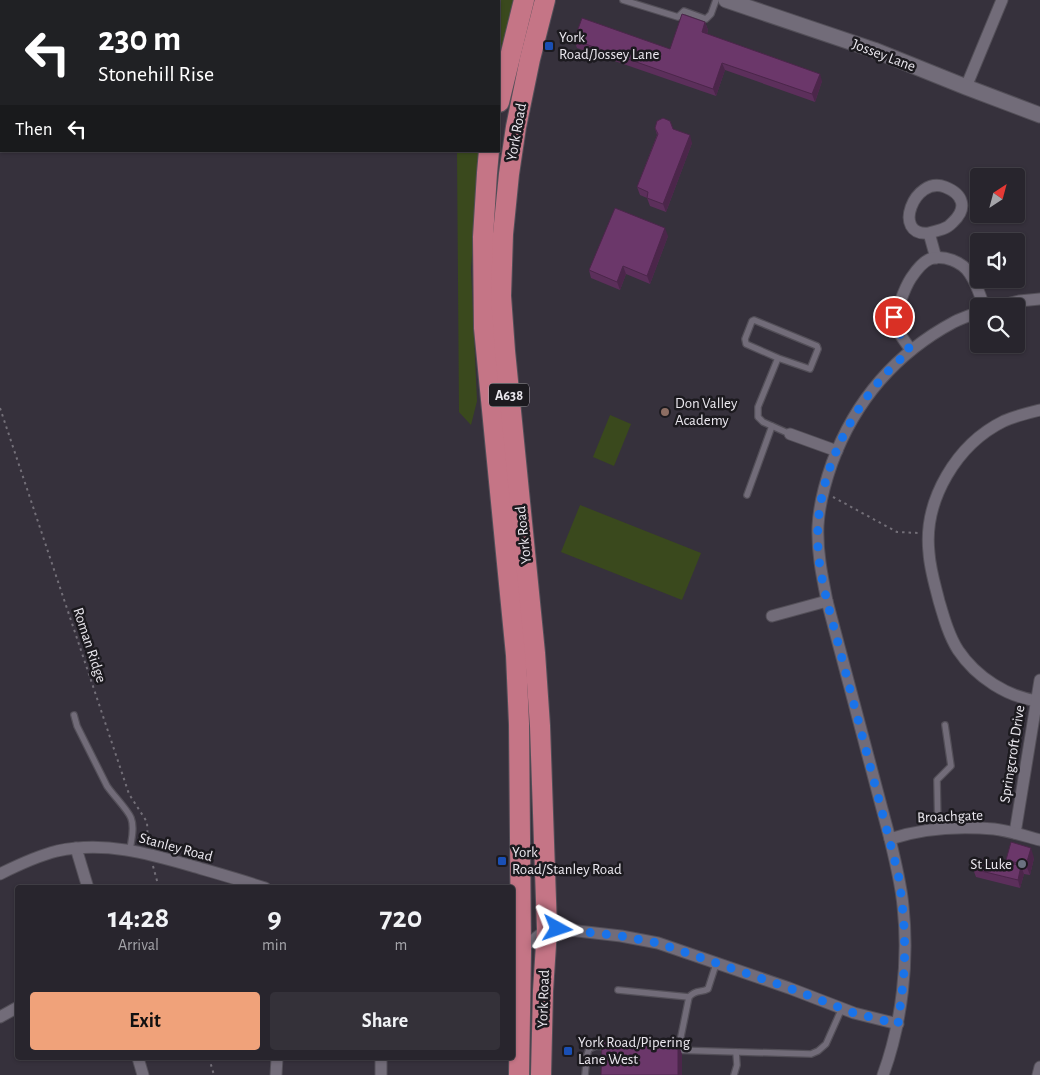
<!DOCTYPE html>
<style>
:root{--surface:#28252d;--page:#343139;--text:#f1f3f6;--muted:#a5a5aa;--line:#444249;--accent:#f0a27a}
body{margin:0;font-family:"Alegreya Sans",sans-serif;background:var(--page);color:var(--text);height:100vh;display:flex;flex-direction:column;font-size:19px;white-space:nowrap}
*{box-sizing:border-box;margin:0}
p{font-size:16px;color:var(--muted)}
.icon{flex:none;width:28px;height:28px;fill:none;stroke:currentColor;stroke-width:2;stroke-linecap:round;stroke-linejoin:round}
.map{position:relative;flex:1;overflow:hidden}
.side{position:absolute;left:15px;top:885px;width:500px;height:175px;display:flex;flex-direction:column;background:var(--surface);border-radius:5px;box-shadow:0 1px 4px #0004,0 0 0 1px var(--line)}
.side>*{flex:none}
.top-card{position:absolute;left:0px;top:0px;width:500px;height:152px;box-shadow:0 1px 4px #0004,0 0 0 1px var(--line);background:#202124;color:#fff;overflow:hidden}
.needle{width:32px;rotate:36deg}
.tools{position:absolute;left:970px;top:168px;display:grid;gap:10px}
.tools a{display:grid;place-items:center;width:55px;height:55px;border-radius:5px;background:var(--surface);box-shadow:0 1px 4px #0004,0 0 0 1px var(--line);font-size:25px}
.pin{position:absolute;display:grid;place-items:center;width:42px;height:42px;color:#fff;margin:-21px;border:2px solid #fff;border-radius:50%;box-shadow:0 1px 5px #0007}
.me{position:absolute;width:55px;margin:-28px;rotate:95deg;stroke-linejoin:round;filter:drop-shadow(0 0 4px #0008)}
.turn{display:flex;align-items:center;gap:18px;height:105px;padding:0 15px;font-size:22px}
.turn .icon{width:65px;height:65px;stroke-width:2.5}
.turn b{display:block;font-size:35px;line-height:42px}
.then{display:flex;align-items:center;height:48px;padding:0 15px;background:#0003;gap:10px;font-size:19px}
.eta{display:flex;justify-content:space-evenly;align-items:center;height:85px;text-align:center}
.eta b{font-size:30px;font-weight:700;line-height:35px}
.action{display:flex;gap:10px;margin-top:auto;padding:10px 15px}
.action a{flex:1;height:58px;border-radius:5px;background:var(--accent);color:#111;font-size:20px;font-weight:700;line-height:58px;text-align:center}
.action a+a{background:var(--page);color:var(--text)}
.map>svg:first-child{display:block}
.green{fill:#3a491d}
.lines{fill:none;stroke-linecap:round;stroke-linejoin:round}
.lane-casing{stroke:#534f58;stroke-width:8}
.street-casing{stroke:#534f58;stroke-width:13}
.secondary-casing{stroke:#534f58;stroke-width:17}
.highway-casing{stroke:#534f58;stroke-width:22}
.path{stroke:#736f78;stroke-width:2;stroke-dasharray:2.5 4;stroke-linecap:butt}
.lane{stroke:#726c79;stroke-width:5.5}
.street{stroke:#726c79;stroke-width:11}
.secondary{stroke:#726c79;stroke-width:15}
.highway{stroke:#c57586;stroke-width:20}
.wall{fill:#5c2f5b}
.shaded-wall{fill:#4b264a}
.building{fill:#6b376a;stroke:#4b264a}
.route{stroke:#1a73e8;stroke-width:9;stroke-dasharray:0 16.2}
.transit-dot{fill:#1a4fb4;stroke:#1c1a1f;stroke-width:2}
.education-dot{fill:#8d6e63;stroke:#1c1a1f;stroke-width:2}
.worship-dot{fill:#6b7280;stroke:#1c1a1f;stroke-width:2}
.labels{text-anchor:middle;stroke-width:5;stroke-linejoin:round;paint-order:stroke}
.shield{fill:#1c1a1f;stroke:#adaab1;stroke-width:1}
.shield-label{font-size:14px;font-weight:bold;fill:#ebe8ef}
.poi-label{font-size:15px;fill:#ebe8ef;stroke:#1c1a1f;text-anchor:start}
.street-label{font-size:15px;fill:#ebe8ef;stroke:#1c1a1f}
</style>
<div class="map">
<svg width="1040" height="1075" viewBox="0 0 1040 1075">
<rect width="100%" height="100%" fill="#36313c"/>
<g class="green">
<polygon points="462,0 515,0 499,60 499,1 458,1"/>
<polygon points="457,151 480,151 471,269 477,401 471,425 459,412"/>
<polygon points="610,415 631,424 614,466 593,457"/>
<polygon points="580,505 701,553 682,600 561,552"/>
</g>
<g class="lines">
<g class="lane-casing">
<g id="lane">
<polyline points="623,0 678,17 684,11 706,19 711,14 716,0"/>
<polyline points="778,358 810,369 818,349 817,346 754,320 752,321 745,339 746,344 778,358 758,407 758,417 763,422 790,434"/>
<polyline points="747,495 772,426"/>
<path d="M 74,715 L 77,726 L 107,786 C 113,795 128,810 131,818 C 135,828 131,841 130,850"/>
<polyline points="938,830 937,780 951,766 945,725"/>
<polyline points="618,990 689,997"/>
<polyline points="673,1050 811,1054 818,1051 826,1044 842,1008"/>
<path d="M 678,1051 L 689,997 C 696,989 701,993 708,989 L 716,964"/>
<polyline points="585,1075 587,1055 589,1049 596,1046 609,1047"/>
<polyline points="734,1075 737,1065 736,1052"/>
</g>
</g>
<g class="street-casing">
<g id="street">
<polyline points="966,87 1002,0"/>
<path d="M 929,233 C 935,231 942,230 947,227 C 948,227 952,223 953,222 C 968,208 963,194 945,187 C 914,175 891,237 929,233 L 936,258"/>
<polyline points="998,306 1019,301 1040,299"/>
<path d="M 911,350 C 904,340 895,330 894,317 C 900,305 903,290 911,278 C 915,272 922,262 930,259 C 943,254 963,262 970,274 C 977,284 980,296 984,306"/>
<path d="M 1040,410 C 1028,413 1015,416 1004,421 C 957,444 923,500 929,553 C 930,569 935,585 939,601 C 944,618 949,636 958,650 C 976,677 1008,698 1040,701"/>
<polyline points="790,434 837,451"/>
<polyline points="772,616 827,601"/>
<polyline points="1015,833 1040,680"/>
<path d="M 890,839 C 923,828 960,826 994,829 C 1010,831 1025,836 1040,840"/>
<polyline points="76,848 88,888"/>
<path d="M 0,874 C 18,865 37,856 57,851 C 104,841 147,853 192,866 C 216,873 241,880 265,888"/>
<polyline points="519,951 547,929 569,930 621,936 658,943 789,988 854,1013 898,1024"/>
<polyline points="0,1017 18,1007"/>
<polyline points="138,1058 143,1075"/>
<polyline points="381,1058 381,1075"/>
<polyline points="276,1075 277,1058"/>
<path d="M 883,1075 C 902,1023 909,961 903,906 C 901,883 895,861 890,839 L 827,601 C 822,576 817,552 818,526 C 819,505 825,483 832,463 C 855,401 896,353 954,322 C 962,318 971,315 979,312"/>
<polyline points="1038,1075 1040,1067"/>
</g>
</g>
<g class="secondary-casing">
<polyline id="secondary" points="726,0 874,50 966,87 1040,115"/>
</g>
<g class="highway-casing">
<g id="highway">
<polyline points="499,102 524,0"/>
<polyline points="489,151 487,173 483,237 484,328 516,655 519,724 521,951 519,1075"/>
<polyline points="541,1075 543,991 547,929 540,726 535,653 505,351 501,296 503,234 509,174 516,127 530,59 545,0"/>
</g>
</g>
<g class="path">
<polyline points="0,408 129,794 147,822 148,844"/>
<polyline points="833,497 897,532 919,533"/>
<polyline points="153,866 159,888"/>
<polyline points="209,1058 214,1075"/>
</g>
<use href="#lane" class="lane"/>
<use href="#street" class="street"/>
<use href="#secondary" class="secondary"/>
<use href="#highway" class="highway"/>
</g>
<g class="wall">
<polygon points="705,22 708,30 707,34 822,81 815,102 725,70 716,96 577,48 574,40 670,49"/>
<polygon points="655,128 673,129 692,143 666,212 650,206 647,198 640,195 637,187 657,135"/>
<polygon points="668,236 650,284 626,274 620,290 591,278 589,270"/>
<polygon points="1034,858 1030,875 1024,874 1020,888 976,877 973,869 995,866 1005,869 1007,862 1006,860"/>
</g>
<g class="shaded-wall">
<polygon points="705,22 708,30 705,40 702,32"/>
<polygon points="722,63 725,70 716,96 713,89"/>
<polygon points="820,74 822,81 815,102 812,94"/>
<polygon points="690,135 692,143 666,212 663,204"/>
<polygon points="665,228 668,236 650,284 647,276"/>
<polygon points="623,266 626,274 620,290 617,282"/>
<polygon points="1031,848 1034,858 1030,875 1026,865"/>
<polygon points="1021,866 1024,874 1020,888 1018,880"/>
<polygon points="678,1043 682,1054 682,1075 678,1075"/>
</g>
<g class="building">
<polygon points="682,14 705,22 702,32 820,74 812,94 722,63 713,89 574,40 582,18 670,49"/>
<polygon points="663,118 670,121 673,129 690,135 663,204 647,198 648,192 637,187 658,134 655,128 657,121"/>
<polygon points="615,208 665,228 647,276 623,266 617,282 589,270"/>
<polygon points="1011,842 1031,848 1026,865 1006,860"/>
<polygon points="976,858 994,863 993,866 1005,869 1007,862 1021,866 1018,880 973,869"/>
<polygon points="602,1040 678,1043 678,1075 601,1075"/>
</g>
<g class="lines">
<path class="route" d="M 558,929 L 621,936 L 658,943 L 789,988 L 854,1013 L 898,1024 C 900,1006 903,988 904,970 C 906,937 903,905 898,873 L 827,601 C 823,584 819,566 818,548 C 814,487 843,422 883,377 C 891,367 901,359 910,350 C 904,340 895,330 894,317"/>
</g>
<g class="transit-dot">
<rect x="544" y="41" width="10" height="10" rx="2.5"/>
<rect x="497" y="856" width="10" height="10" rx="2.5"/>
<rect x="563" y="1046" width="10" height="10" rx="2.5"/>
</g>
<circle class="education-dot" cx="665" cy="412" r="5"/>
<circle class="worship-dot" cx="1022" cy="864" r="5"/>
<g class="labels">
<rect class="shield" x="489" y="383.5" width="40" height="23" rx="4"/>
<g class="shield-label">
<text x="509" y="400">A638</text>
</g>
<g class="poi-label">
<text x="559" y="42">York<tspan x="559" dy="17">Road/Jossey Lane</tspan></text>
<text x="675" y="408">Don Valley<tspan x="675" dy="17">Academy</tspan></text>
<text x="512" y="857">York<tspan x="512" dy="17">Road/Stanley Road</tspan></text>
<text x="1012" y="869" text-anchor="end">St Luke</text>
<text x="578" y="1047">York Road/Pipering<tspan x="578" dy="17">Lane West</tspan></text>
</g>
<g class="street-label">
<text transform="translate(884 55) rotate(21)" y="5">Jossey Lane</text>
<text transform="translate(516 132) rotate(-80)" y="5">York Road</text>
<text transform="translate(523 535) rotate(-96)" y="5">York Road</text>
<text transform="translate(90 645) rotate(72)" y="5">Roman Ridge</text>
<text transform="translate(1012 754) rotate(-81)" y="5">Springcroft Drive</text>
<text transform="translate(950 816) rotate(-2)" y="5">Broachgate</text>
<text transform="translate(176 847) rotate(15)" y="5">Stanley Road</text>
<text transform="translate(543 999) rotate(-88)" y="5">York Road</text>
</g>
</g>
</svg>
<div class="tools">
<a><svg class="needle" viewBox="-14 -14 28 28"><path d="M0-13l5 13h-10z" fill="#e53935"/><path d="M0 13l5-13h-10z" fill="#a5a5aa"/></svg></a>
<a><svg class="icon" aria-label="sound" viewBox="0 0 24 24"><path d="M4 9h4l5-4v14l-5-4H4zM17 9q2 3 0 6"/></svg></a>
<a><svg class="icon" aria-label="search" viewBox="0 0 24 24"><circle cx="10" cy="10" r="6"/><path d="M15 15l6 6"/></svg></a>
</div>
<div class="pin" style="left:894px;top:317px;background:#d93025"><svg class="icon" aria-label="arrive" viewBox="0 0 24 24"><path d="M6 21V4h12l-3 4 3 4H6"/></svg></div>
<svg class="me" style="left:558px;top:929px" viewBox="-20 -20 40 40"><path d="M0-17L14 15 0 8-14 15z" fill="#1a73e8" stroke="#fff" stroke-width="4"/></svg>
<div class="top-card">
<div class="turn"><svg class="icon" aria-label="left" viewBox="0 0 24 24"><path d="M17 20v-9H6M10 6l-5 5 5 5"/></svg><div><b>230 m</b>Stonehill Rise</div></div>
<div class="then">Then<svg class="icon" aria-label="left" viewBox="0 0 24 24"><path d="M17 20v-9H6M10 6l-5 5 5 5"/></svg></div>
</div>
<section class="side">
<div class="eta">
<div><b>14:28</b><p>Arrival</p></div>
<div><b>9</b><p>min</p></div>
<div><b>720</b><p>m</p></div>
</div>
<div class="action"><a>Exit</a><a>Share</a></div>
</section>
</div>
